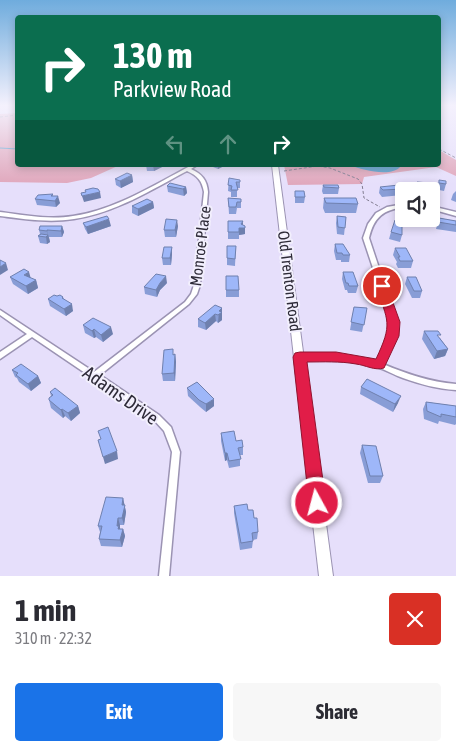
<!DOCTYPE html>
<meta charset="utf-8">
<style>
:root{--surface:#fff;--page:#f7f7f7;--text:#2b2b33;--muted:#7c7c81;--accent:#1a73e8}
body{margin:0;font-family:"Asap Condensed",sans-serif;background:var(--page);color:var(--text);height:100vh;display:flex;flex-direction:column;font-size:19px;white-space:nowrap}
*{box-sizing:border-box;margin:0}
p{font-size:16px;color:var(--muted)}
.icon{flex:none;width:28px;height:28px;fill:none;stroke:currentColor;stroke-width:2;stroke-linecap:round;stroke-linejoin:round}
.map{position:relative;height:576px;overflow:hidden}
.side{display:flex;flex-direction:column;background:var(--surface);flex:1}
.side>*{flex:none}
.hud{position:absolute;left:15px;top:15px;width:426px;height:152px;border-radius:5px;box-shadow:0 2px 8px #0003;background:#0b6e4f;color:#fff;overflow:hidden}
.controls{position:absolute;left:395px;top:182px;display:grid;gap:10px}
.controls a{display:grid;place-items:center;width:45px;height:45px;border-radius:5px;background:var(--surface);box-shadow:0 2px 8px #0003;font-size:25px}
.pin{position:absolute;display:grid;place-items:center;width:42px;height:42px;color:#fff;margin:-21px;border:2px solid #fff;border-radius:50%;box-shadow:0 1px 5px #0007}
.me{position:absolute;width:55px;margin:-28px;rotate:353deg;stroke-linejoin:round;filter:drop-shadow(0 0 4px #0008)}
.turn{display:flex;align-items:center;gap:18px;height:105px;padding:0 15px;font-size:22px}
.turn .icon{width:65px;height:65px;stroke-width:2.5}
.turn b{display:block;font-size:35px;line-height:42px}
.lanes{display:flex;align-items:center;height:48px;padding:0 15px;background:#0003;justify-content:center;gap:25px;direction:ltr}
.lanes .off{opacity:.35}
.round{display:grid;place-items:center;flex:none;width:52px;height:52px;border-radius:5px;background:var(--page)}
.headline{display:flex;align-items:center;justify-content:space-between;height:85px;padding:0 15px}
h1{font-size:30px;font-weight:700;line-height:38px}
.cta{display:flex;gap:10px;margin-top:auto;padding:10px 15px}
.cta a{flex:1;height:58px;border-radius:5px;background:var(--accent);color:#fff;font-size:20px;font-weight:700;line-height:58px;text-align:center}
.cta a+a{background:var(--page);color:var(--text)}
.map>svg:first-child{display:block}
.green{fill:#e0a7bc}
.water{fill:#59a0cd}
.lines{fill:none;stroke-linecap:round;stroke-linejoin:round}
.stream{stroke:#59a0cd;stroke-width:1}
.minor-casing{stroke:#9b93b3;stroke-width:3}
.secondary-casing{stroke:#9b93b3;stroke-width:2}
.path{stroke:#817c90;stroke-width:1;stroke-dasharray:3 2;stroke-linecap:butt}
.minor{fill:#fff;fill-rule:evenodd}
.secondary{fill:#fff;fill-rule:evenodd}
.wall{fill:#889dd6}
.shaded-wall{fill:#6f80ae}
.building{fill:#9eb7f9;stroke:#6f80ae}
.route{fill:#e11d48;stroke:#92132f}
.labels{text-anchor:middle;stroke-width:4;stroke-linejoin:round;paint-order:stroke}
.street-label{font-size:16px;fill:#2e2b38;stroke:#f2effd}
.near-street-label{font-size:19px;fill:#2e2b38;stroke:#f2effd}
</style>
<div class="map">
<svg width="456" height="576" viewBox="0 0 456 576">
<rect width="100%" height="100%" fill="#e6dffb"/>
<g class="green">
<polygon points="17,113 18,165 120,165 91,178 67,183 0,182 0,114"/>
<polygon points="439,150 456,160 456,176 436,167 364,177 362,184 288,185 284,165 439,165"/>
</g>
<path class="water" d="M 350,165 L 401,165 L 401,166 C 392,178 362,170 350,165 Z"/>
<g class="lines">
<polyline class="stream" points="0,148 18,149"/>
<g class="minor-casing">
<g id="minor">
<path d="M 192,165 L 197,165 L 191,169 C 202,174 207,180 208,192 L 200,285 L 197,294 L 189,304 L 100,375 L 159,415 L 171,427 L 180,452 L 169,576 L 159,576 L 172,452 L 164,431 L 153,419 L 32,337 L 0,359 L 0,352 L 27,334 L 0,315 L 0,310 L 94,372 L 185,302 L 191,294 L 194,285 L 204,192 C 202,181 198,176 187,171 C 151,190 115,213 74,219 C 49,223 24,219 0,216 L 0,212 C 24,215 49,220 73,216 C 115,210 154,185 192,165 Z"/>
<path d="M 404,204 L 404,207 C 383,210 374,217 369,238 L 397,322 L 396,336 L 383,364 C 407,374 430,382 456,384 L 456,390 C 437,389 420,384 403,378 C 394,375 386,370 377,367 C 353,359 324,361 299,360 L 296,359 L 295,357 L 296,355 L 299,354 C 325,355 351,356 377,362 L 390,336 L 391,322 L 363,238 L 368,224 L 376,213 L 387,207 Z"/>
<polygon points="431,206 456,212 456,216 431,209"/>
</g>
</g>
<g class="secondary-casing">
<polygon id="secondary" points="272,165 278,165 333,576 319,576"/>
</g>
<g class="path">
<polyline points="0,117 18,115"/>
<polyline points="439,149 456,158"/>
<polyline points="284,171 318,166 330,168 358,179 362,184 364,198 380,207"/>
</g>
<use href="#minor" class="minor"/>
<use href="#secondary" class="secondary"/>
</g>
<g class="wall">
<polygon points="146,165 162,165 162,167 154,171 147,171"/>
<polygon points="213,165 226,165 218,169 213,167"/>
<polygon points="132,175 133,182 121,188 116,185 115,179"/>
<polygon points="229,178 240,180 240,188 237,188 237,197 231,197 231,192 228,191"/>
<polygon points="439,180 446,184 444,191 439,190 437,198 431,197 431,191 416,191 417,182 438,187"/>
<polygon points="323,185 339,188 338,194 323,194 322,191"/>
<polygon points="167,186 186,187 187,193 184,196 168,192"/>
<polygon points="380,187 403,189 402,195 382,197 379,193"/>
<polygon points="295,191 305,197 304,203 295,203"/>
<polygon points="456,191 456,202 451,200 453,194"/>
<polygon points="53,194 53,196 60,203 56,207 37,205 35,199"/>
<polygon points="228,198 241,199 241,208 237,208 236,214 229,214"/>
<polygon points="324,198 358,204 356,213 325,213 323,208"/>
<polygon points="153,202 154,208 138,216 132,213 132,206"/>
<polygon points="337,216 346,217 344,235 337,234 336,223"/>
<polygon points="439,218 456,221 456,232 436,229"/>
<polygon points="228,221 245,226 245,234 239,235 239,239 228,239"/>
<polygon points="83,223 111,226 88,234 85,229"/>
<polygon points="399,223 402,235 400,242 389,239 391,232"/>
<polygon points="62,226 64,232 62,237 49,237 50,242 47,244 40,243 38,236 40,234 39,230"/>
<polygon points="178,226 176,237 165,237 164,230"/>
<polygon points="335,244 350,255 349,262 341,262 341,260 336,260 334,251"/>
<polygon points="227,246 236,246 235,266 227,265"/>
<polygon points="172,247 172,254 171,265 163,265 162,258"/>
<polygon points="395,248 413,261 411,268 398,268 396,264 397,262 393,255"/>
<polygon points="343,272 358,286 356,293 348,293 347,290 345,290 342,279"/>
<polygon points="226,276 239,290 239,297 226,297"/>
<polygon points="10,277 36,280 38,288 28,294 13,284"/>
<polygon points="407,277 422,291 420,298 412,298 405,284"/>
<polygon points="167,283 160,290 157,297 145,294 144,287"/>
<polygon points="57,296 63,297 64,299 73,311 66,316 50,306 48,299"/>
<polygon points="354,307 367,308 362,332 350,330"/>
<polygon points="222,308 222,320 218,323 216,321 206,330 198,327 198,319"/>
<polygon points="83,325 113,334 103,342 96,337 94,338 85,333"/>
<polygon points="424,331 440,338 448,349 445,356 434,359 422,339"/>
<polygon points="174,354 175,354 176,362 175,381 163,381 162,374"/>
<polygon points="12,370 38,376 41,383 31,391 19,382 17,378 15,377"/>
<polygon points="361,387 398,403 393,412 360,394"/>
<polygon points="187,388 214,406 206,412 200,407 188,396"/>
<polygon points="50,392 78,406 80,413 71,421 65,416 63,418 51,408 49,400 51,396"/>
<polygon points="426,402 456,406 456,424 455,425 439,421 438,424 424,419 423,409"/>
<polygon points="221,433 236,441 243,447 243,455 240,455 240,466 229,468 227,460 225,461 221,441"/>
<polygon points="362,445 383,476 380,483 368,483 360,453"/>
<polygon points="123,498 126,512 124,525 120,525 120,529 123,529 125,536 122,547 101,546 99,539 100,532 98,526"/>
<polygon points="234,506 248,510 254,518 258,532 257,539 253,540 252,548 240,550 234,513"/>
</g>
<g class="shaded-wall">
<polygon points="153,165 162,165 162,167 154,171"/>
<polygon points="218,165 226,165 218,169"/>
<polygon points="132,175 133,182 121,188 120,181"/>
<polygon points="186,187 187,193 184,196 183,189"/>
<polygon points="100,192 101,198 84,202 82,196"/>
<polygon points="58,196 60,203 56,207 55,201"/>
<polygon points="153,202 154,208 138,216 138,209"/>
<polygon points="109,219 111,226 88,234 86,227"/>
<polygon points="177,220 178,226 176,237 175,230"/>
<polygon points="243,221 243,228 245,228 245,234 239,235 239,228"/>
<polygon points="62,226 64,232 62,237 61,231"/>
<polygon points="47,230 50,242 47,244 46,237 48,235 47,231"/>
<polygon points="172,247 172,254 171,265 170,258"/>
<polygon points="6,263 8,270 0,275 0,267"/>
<polygon points="29,272 31,279 24,275"/>
<polygon points="166,276 167,283 160,290 157,297 156,290 160,283"/>
<polygon points="36,280 38,288 28,294 26,286"/>
<polygon points="72,304 73,311 66,316 64,309"/>
<polygon points="222,308 222,320 218,323 219,311"/>
<polygon points="215,314 216,321 206,330 205,323"/>
<polygon points="111,327 113,334 103,342 101,335"/>
<polygon points="94,329 96,337 94,338 92,331"/>
<polygon points="448,349 445,356 434,359 437,351"/>
<polygon points="175,354 176,362 175,381 174,373"/>
<polygon points="38,376 41,383 31,391 28,384"/>
<polygon points="401,396 398,403 393,412 395,404"/>
<polygon points="214,399 214,406 206,412 206,404"/>
<polygon points="78,406 80,413 71,421 68,413"/>
<polygon points="62,409 65,416 63,418 61,410"/>
<polygon points="117,451 118,459 105,464 103,457"/>
<polygon points="225,453 227,453 227,460 225,461"/>
<polygon points="123,498 126,512 124,525 122,518 122,505"/>
<polygon points="118,518 120,525 120,528 121,533 117,526"/>
<polygon points="123,529 125,536 122,547 120,540"/>
</g>
<g class="building">
<polygon points="127,173 132,175 120,181 115,179"/>
<polygon points="229,178 240,180 240,182 236,182 238,190 231,190 232,186 228,185"/>
<polygon points="439,180 446,181 446,184 439,183"/>
<polygon points="417,182 429,183 439,187 439,191 417,189"/>
<polygon points="170,183 186,187 183,189 167,186"/>
<polygon points="323,185 338,185 339,188 324,187"/>
<polygon points="399,185 403,189 383,190 380,187"/>
<polygon points="93,188 98,189 100,192 82,196 81,193 86,192 85,190"/>
<polygon points="295,191 304,191 305,197 295,197"/>
<polygon points="53,194 51,196 58,196 55,201 35,199 38,195"/>
<polygon points="228,198 241,199 241,202 237,202 236,207 229,207"/>
<polygon points="324,198 356,198 358,204 326,203"/>
<polygon points="147,199 153,202 138,209 132,206"/>
<polygon points="107,216 109,219 86,227 83,223"/>
<polygon points="337,216 346,217 345,228 338,227"/>
<polygon points="439,218 456,221 456,225 438,222"/>
<polygon points="166,219 177,220 175,230 164,230"/>
<polygon points="395,220 399,221 399,223 402,224 402,235 391,232"/>
<polygon points="228,221 243,221 241,224 245,226 245,228 239,228 239,232 228,232"/>
<polygon points="40,226 62,226 61,231 47,230 47,231 39,230"/>
<polygon points="41,234 48,235 46,237 38,236"/>
<polygon points="335,244 343,244 350,255 343,255 342,253 337,253"/>
<polygon points="227,246 236,246 235,259 227,258"/>
<polygon points="164,247 172,247 170,258 162,258"/>
<polygon points="395,248 406,248 413,261 400,261 398,257 400,257"/>
<polygon points="0,260 6,263 0,267"/>
<polygon points="24,269 29,272 24,275 36,280 26,286 10,277"/>
<polygon points="343,272 353,272 358,286 349,286 348,283 346,283"/>
<polygon points="156,274 166,276 160,283 156,290 144,287"/>
<polygon points="226,276 238,276 239,290 226,290"/>
<polygon points="407,277 416,277 422,291 414,291"/>
<polygon points="54,295 57,296 60,295 63,297 62,298 72,304 64,309 48,299"/>
<polygon points="215,305 222,308 219,311 222,312 218,315 215,314 205,323 198,319"/>
<polygon points="354,307 367,308 364,325 351,322"/>
<polygon points="93,318 111,327 101,335 94,329 92,331 83,325"/>
<polygon points="424,331 438,331 441,335 437,335 448,349 437,351"/>
<polygon points="173,349 173,355 175,354 174,373 162,374 164,350"/>
<polygon points="21,364 38,376 28,384 16,375 18,373 12,370"/>
<polygon points="367,379 401,396 395,404 361,387"/>
<polygon points="197,382 214,399 206,404 199,400 187,388"/>
<polygon points="55,388 78,406 68,413 62,409 61,410 49,400 49,398 53,395 50,392"/>
<polygon points="426,402 456,406 456,417 441,414 441,417 427,411"/>
<polygon points="108,427 117,451 103,457 98,440 101,439 98,431"/>
<polygon points="234,431 236,441 242,440 243,447 238,448 241,459 229,461 227,453 225,453 221,433"/>
<polygon points="362,445 376,446 383,476 370,476"/>
<polygon points="106,497 123,498 122,505 125,505 122,518 118,518 117,526 119,526 118,529 123,529 120,540 99,539 102,526 98,526"/>
<polygon points="247,504 248,510 253,510 254,518 257,518 258,532 252,533 253,541 241,543 234,506"/>
</g>
<linearGradient id="sky" x2="0" y2="1"><stop stop-color="#6facdd"/><stop offset="0.57" stop-color="#f4f1fd"/><stop offset="1" stop-color="#f4f1fd" stop-opacity="0"/></linearGradient>
<rect width="456" height="185" fill="url(#sky)"/>
<path class="route" d="M 382,283 L 387,286 L 400,322 L 399,336 L 384,368 C 375,371 365,365 356,364 C 340,361 323,362 307,362 L 326,503 L 323,509 L 317,511 L 311,509 L 309,503 L 293,357 L 295,353 L 300,352 L 336,352 L 376,359 C 393,323 388,322 376,286 Z"/>
<g class="labels">
<g class="street-label">
<text transform="translate(200 246) rotate(-83)" y="6">Monroe Place</text>
<text transform="translate(290 281) rotate(83)" y="6">Old Trenton Road</text>
</g>
<g class="near-street-label">
<text transform="translate(121 395) rotate(35)" y="7">Adams Drive</text>
</g>
</g>
</svg>
<div class="controls">
<a><svg class="icon" aria-label="sound" viewBox="0 0 24 24"><path d="M4 9h4l5-4v14l-5-4H4zM17 9q2 3 0 6"/></svg></a>
</div>
<div class="pin" style="left:382px;top:286px;background:#d93025"><svg class="icon" aria-label="arrive" viewBox="0 0 24 24"><path d="M6 21V4h12l-3 4 3 4H6"/></svg></div>
<svg class="me" style="left:317px;top:503px" viewBox="-20 -20 40 40"><circle r="17" fill="#e11d48" stroke="#fff" stroke-width="3"/><path d="M0-11L8 9 0 5-8 9z" fill="#fff"/></svg>
<div class="hud">
<div class="turn"><svg class="icon" aria-label="right" viewBox="0 0 24 24"><path d="M7 20v-9h11M14 6l5 5-5 5"/></svg><div><b>130 m</b>Parkview Road</div></div>
<div class="lanes"><svg class="icon off" aria-label="left" viewBox="0 0 24 24"><path d="M17 20v-9H6M10 6l-5 5 5 5"/></svg><svg class="icon off" aria-label="ahead" viewBox="0 0 24 24"><path d="M12 20V5M6 11l6-6 6 6"/></svg><svg class="icon" aria-label="right" viewBox="0 0 24 24"><path d="M7 20v-9h11M14 6l5 5-5 5"/></svg></div>
</div>
</div>
<section class="side">
<div class="headline"><div><h1>1 min</h1><p>310 m · 22:32</p></div><a class="round" style="background:#d93025;color:#fff"><svg class="icon" aria-label="close" viewBox="0 0 24 24"><path d="M6 6l12 12M18 6L6 18"/></svg></a></div>
<div class="cta"><a>Exit</a><a>Share</a></div>
</section>
